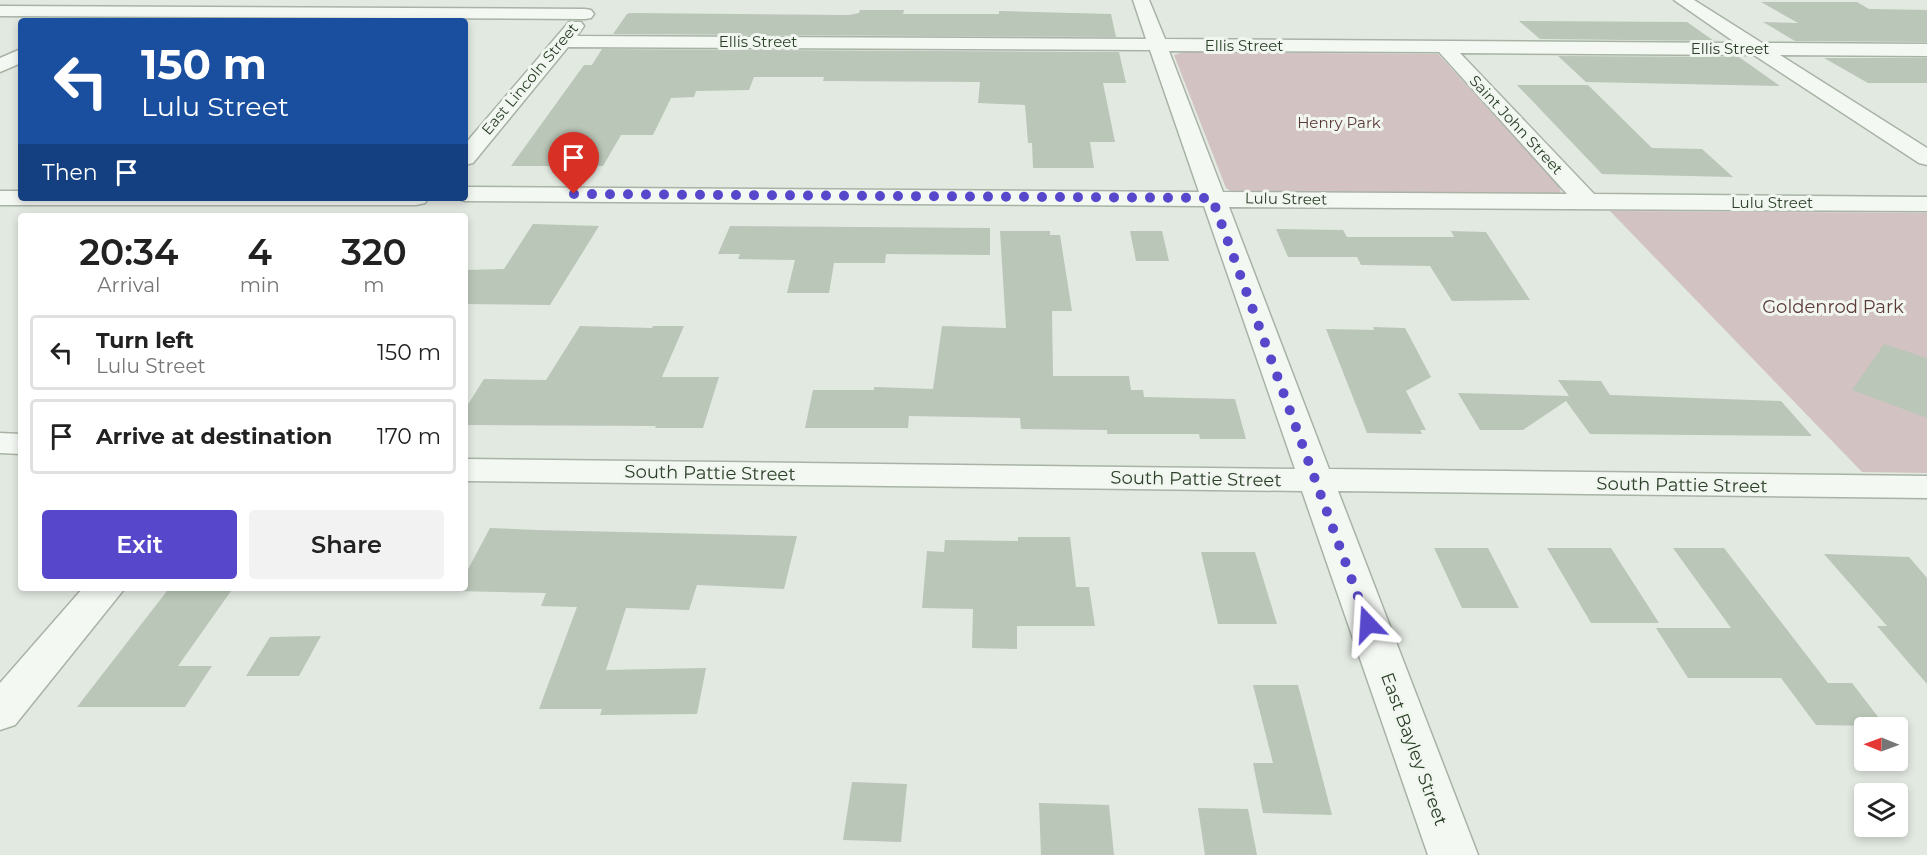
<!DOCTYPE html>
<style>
:root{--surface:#fff;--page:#f2f2f2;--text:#222;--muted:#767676;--line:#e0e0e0;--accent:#5748cb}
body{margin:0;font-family:Montserrat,sans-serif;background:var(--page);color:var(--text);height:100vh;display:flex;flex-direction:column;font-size:22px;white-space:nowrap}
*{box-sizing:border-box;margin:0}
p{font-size:20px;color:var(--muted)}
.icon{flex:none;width:33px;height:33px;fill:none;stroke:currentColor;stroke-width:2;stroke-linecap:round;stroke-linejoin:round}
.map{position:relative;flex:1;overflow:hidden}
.sheet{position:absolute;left:18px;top:213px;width:450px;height:378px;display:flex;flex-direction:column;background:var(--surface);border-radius:6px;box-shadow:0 3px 9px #0003}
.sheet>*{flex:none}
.hud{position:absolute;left:18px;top:18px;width:450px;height:183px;border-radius:6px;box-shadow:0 3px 9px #0003;background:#1a4fa0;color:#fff;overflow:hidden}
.needle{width:39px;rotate:271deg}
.buttons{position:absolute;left:1854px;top:717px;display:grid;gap:12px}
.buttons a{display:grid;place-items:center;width:54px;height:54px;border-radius:6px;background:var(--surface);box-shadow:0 3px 9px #0003;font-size:30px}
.pin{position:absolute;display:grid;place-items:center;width:51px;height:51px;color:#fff;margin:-62px -26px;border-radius:50% 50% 50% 0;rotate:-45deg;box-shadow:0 0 6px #0007}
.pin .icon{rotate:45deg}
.me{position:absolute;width:66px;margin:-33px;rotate:340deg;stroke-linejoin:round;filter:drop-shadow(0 0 4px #0008)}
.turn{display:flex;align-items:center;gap:21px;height:126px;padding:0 24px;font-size:27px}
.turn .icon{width:78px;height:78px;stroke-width:2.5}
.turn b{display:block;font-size:42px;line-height:51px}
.then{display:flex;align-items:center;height:57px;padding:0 24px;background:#0003;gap:12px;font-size:22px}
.eta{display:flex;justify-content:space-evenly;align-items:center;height:102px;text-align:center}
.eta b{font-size:36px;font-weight:600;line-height:42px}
.primary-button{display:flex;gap:12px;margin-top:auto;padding:12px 24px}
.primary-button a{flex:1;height:69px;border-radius:6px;background:var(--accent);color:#fff;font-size:24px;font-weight:600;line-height:69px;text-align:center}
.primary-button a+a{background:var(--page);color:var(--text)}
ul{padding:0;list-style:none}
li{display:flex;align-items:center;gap:18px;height:75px;margin:0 12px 9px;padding:0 12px;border:3px solid var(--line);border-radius:6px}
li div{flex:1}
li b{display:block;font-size:22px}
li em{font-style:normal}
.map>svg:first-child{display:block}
.green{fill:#d3c2c2}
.building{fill:#bac6b8}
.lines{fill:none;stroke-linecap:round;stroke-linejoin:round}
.minor-casing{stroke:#a8b3a6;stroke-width:3}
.minor{fill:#f4f8f3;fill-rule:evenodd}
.route{stroke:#5748cb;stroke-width:10;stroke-dasharray:0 18}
.labels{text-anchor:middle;stroke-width:6;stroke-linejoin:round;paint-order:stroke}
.far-street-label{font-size:15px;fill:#2c4029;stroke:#f1f7f0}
.far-park-label{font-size:15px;fill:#5c3a37;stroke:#f1f7f0}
.park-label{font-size:18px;fill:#5c3a37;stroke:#f1f7f0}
.street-label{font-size:18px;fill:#2c4029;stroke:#f1f7f0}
</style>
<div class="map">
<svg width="1927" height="855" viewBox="0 0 1927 855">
<rect width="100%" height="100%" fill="#e2e9e1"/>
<g class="green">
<polygon points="1184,52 1438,54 1560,187 1561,194 1550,196 1232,192 1226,188 1174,55"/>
<polygon points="1610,211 1927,213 1927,473 1862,472"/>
</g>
<g class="building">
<polygon points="1761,2 1857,2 1869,9 1927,10 1927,42 1795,41 1763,22 1798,23"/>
<polygon points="860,10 904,10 903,14 999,14 999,11 1111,14 1116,37 613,34 627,14 630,13 849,15 859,13"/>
<polygon points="1519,21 1687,22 1714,41 1540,39"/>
<polygon points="602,49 1119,52 1126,83 1103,83 1115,142 1090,142 1094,168 1033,168 1032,143 1028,143 1025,105 978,103 980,82 823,81 824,77 754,77 749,90 696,91 694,97 671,98 653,135 621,135 603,166 511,166 584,65 592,65"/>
<polygon points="1558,56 1739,57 1780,86 1586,82"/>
<polygon points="1824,58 1927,58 1927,83 1868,83"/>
<polygon points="1517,85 1588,85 1652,148 1702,149 1733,177 1602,174"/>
<polygon points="533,224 599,226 550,305 465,304 465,270 504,269"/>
<polygon points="730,226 990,228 990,255 886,254 885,263 834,263 829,293 787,293 795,260 738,259 740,254 718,254"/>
<polygon points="1276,229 1343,230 1347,237 1454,237 1451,231 1486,232 1530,300 1452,301 1430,266 1361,265 1357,257 1288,257"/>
<polygon points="1000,231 1050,231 1050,235 1060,235 1072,311 1052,311 1053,376 1129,376 1131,390 1143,390 1144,397 1235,399 1246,439 1200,439 1199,434 1107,434 1107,430 1021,429 1020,418 909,416 908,428 805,428 813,390 874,390 874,387 933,389 942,326 1006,328"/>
<polygon points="1130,231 1162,231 1169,261 1136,261"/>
<polygon points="580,326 652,328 653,326 684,326 662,377 719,377 703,428 655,428 656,426 465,425 465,409 484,379 546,380"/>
<polygon points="1373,327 1405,328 1431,377 1406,391 1426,430 1420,430 1422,434 1367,433 1326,329 1374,330"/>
<polygon points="1884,344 1927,358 1927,418 1852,390"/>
<polygon points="1558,380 1601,381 1610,395 1781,401 1812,436 1590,434 1566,401 1523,430 1480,430 1458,393 1569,396"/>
<polygon points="490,528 536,530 797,536 784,589 697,585 689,610 626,608 606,670 706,668 697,714 600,715 602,709 539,709 577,607 541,606 546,593 456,591 458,588 465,588 465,575"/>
<polygon points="1018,537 1070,537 1076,587 1089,587 1095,626 1017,626 1017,649 972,648 973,609 922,608 927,551 944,552 945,540 1018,541"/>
<polygon points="1434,548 1488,548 1519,608 1462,608"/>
<polygon points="1547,548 1611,548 1659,623 1591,623"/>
<polygon points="1673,548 1724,548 1828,683 1852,683 1885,726 1816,725 1781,678 1688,678 1656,628 1731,628"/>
<polygon points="1201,552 1255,552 1277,624 1218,624"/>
<polygon points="1824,554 1909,557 1927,578 1927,684 1877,626 1887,626"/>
<polygon points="167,591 231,591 178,666 212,666 185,707 77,707"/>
<polygon points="321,636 299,676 246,676 270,637"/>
<polygon points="1253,685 1298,685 1332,815 1263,813 1253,763 1273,763"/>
<polygon points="852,782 907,784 901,842 843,840"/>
<polygon points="1039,803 1109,805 1114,855 1041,855"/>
<polygon points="1198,808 1248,809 1257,855 1205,855"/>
</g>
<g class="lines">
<g class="minor-casing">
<g id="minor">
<path d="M 1133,0 L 1149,0 L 1165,39 L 1736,43 L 1674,0 L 1694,0 L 1762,43 L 1927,44 L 1927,56 L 1780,55 L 1927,148 L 1927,165 L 1919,163 L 1754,55 L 1460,53 L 1594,194 L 1927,197 L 1927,211 L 1229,207 L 1329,469 L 1927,476 L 1927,498 L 1338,491 L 1478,855 L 1428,855 L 1302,491 L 465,481 L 465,459 L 1295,469 L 1204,206 L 465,201 L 456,198 L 465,198 L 465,187 L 1199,192 L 1150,50 L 568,47 L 473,163 L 465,165 L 465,144 L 569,22 L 581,22 L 584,26 L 577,36 L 1146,39 ZM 1169,51 L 1439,52 L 1567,194 L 1223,192 Z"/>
<polygon points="0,6 585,9 591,10 594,14 591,18 585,19 0,16"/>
<polygon points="21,49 21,63 0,72 0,58"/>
<polygon points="0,191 21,191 21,198 428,198 425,203 416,205 0,205"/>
<polygon points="0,433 21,434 21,454 0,453"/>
<polygon points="83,588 125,588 15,725 0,730 0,683"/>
</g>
</g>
<use href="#minor" class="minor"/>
</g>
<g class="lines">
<polyline class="route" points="574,194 1212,198 1368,624"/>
</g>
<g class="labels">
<g class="far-street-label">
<text x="758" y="47">Ellis Street</text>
<text x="1244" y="51">Ellis Street</text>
<text x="1730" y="54">Ellis Street</text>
<text transform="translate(530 79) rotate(-50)" y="5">East Lincoln Street</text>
<text transform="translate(1516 125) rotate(47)" y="5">Saint John Street</text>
<text transform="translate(1286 199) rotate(1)" y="5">Lulu Street</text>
<text x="1772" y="208">Lulu Street</text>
</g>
<g class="far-park-label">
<text x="1339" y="128">Henry Park</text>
</g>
<g class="park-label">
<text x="1833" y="313">Goldenrod Park</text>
</g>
<g class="street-label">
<text transform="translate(710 473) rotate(1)" y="6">South Pattie Street</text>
<text transform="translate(1196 479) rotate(1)" y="6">South Pattie Street</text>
<text transform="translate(1682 485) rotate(1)" y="6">South Pattie Street</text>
<text transform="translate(1414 749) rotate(70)" y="6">East Bayley Street</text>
</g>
</g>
</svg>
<div class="buttons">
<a><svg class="needle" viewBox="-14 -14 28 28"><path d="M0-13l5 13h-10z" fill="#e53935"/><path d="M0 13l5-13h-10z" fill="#767676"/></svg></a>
<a><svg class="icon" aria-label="layers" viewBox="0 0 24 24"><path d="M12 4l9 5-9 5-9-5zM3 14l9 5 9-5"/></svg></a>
</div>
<div class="pin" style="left:574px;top:194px;background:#d93025"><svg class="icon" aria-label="arrive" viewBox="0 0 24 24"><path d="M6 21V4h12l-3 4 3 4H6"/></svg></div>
<svg class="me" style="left:1368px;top:624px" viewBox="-20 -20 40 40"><path d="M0-17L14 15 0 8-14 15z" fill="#5748cb" stroke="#fff" stroke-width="4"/></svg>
<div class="hud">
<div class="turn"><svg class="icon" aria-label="left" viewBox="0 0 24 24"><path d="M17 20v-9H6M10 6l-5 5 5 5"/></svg><div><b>150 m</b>Lulu Street</div></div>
<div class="then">Then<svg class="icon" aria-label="arrive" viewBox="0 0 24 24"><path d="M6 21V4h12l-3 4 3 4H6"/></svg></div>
</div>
<section class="sheet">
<div class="eta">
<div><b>20:34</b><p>Arrival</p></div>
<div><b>4</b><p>min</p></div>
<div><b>320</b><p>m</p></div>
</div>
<ul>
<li><svg class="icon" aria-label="left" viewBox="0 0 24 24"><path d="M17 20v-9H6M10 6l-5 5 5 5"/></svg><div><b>Turn left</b><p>Lulu Street</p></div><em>150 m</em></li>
<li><svg class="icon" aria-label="arrive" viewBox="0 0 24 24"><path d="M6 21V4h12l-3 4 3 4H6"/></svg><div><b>Arrive at destination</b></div><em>170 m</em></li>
</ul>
<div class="primary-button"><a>Exit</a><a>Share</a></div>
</section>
</div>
